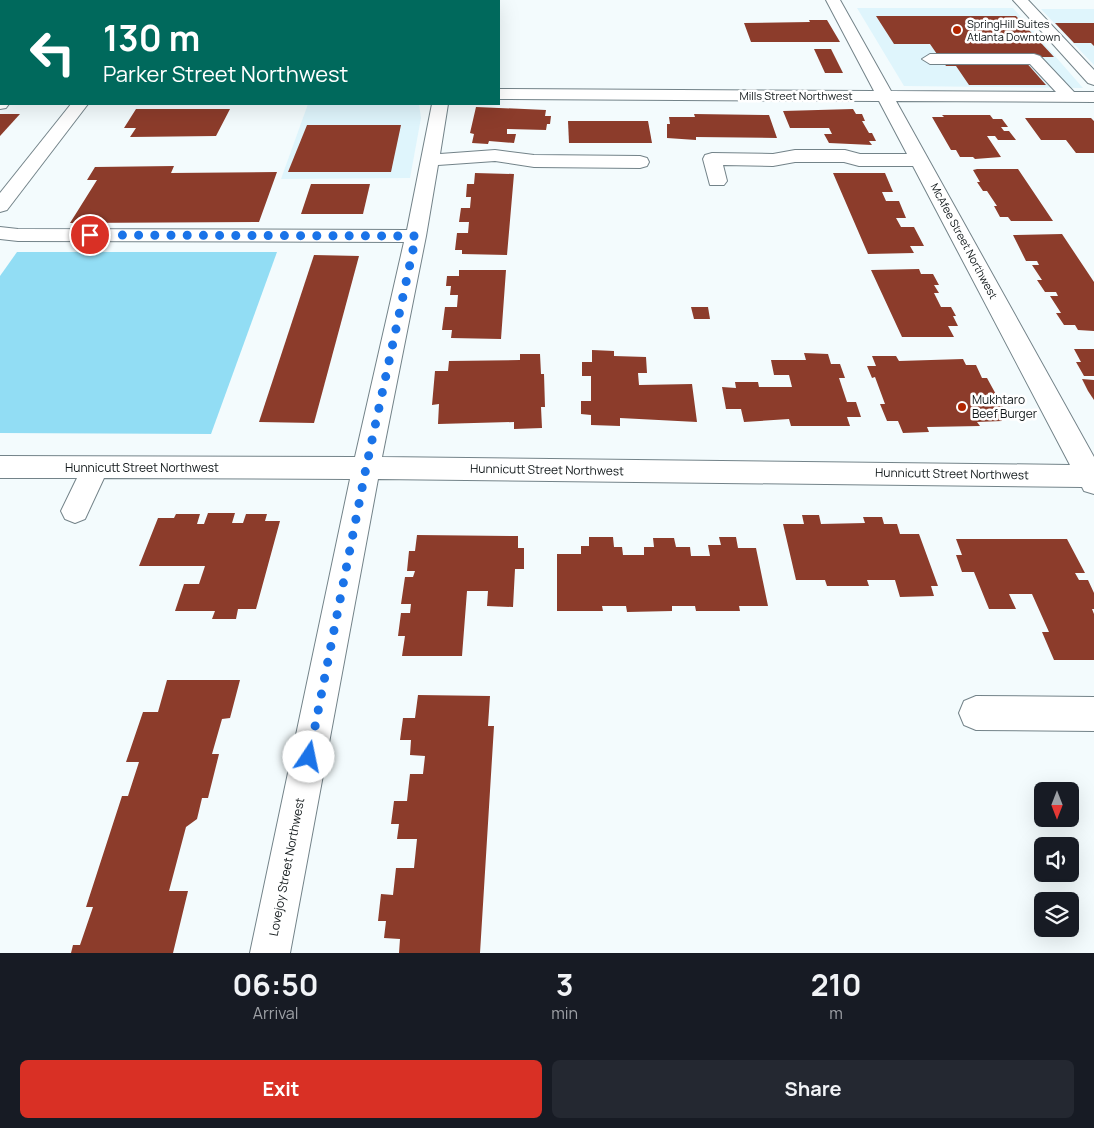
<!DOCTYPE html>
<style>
:root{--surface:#171b24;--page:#242831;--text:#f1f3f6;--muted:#9ea1a6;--accent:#d93025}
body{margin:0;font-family:Manrope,sans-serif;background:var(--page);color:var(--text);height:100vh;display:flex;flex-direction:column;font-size:19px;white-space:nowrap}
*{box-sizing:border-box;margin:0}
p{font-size:16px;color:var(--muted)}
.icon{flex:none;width:28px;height:28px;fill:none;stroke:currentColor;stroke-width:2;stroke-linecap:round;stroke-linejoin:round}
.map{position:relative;height:953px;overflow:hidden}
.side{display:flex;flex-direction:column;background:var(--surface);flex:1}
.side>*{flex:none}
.banner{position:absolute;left:0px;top:0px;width:500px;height:105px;box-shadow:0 5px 20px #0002;background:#00695c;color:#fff;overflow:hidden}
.needle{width:32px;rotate:180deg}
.fabs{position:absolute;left:1034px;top:782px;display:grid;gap:10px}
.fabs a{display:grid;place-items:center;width:45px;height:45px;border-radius:8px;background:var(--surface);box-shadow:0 5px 20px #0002;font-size:25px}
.pin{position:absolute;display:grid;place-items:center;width:42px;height:42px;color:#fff;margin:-21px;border:2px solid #fff;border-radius:50%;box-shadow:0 1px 5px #0007}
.me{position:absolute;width:55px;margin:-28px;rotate:11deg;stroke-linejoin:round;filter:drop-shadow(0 0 4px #0008)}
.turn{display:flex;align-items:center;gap:18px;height:105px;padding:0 20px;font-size:22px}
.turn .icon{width:65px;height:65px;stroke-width:2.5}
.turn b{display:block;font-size:35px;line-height:42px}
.eta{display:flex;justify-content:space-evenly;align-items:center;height:85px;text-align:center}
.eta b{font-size:30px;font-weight:700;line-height:35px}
.button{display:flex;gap:10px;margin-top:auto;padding:10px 20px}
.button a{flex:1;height:58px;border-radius:8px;background:var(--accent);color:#fff;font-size:20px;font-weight:700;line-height:58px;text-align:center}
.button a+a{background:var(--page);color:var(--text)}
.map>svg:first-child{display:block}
.built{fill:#dff5fc}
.green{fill:#92ddf4}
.building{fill:#8c3c2b}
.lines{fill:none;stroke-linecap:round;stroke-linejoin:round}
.minor-casing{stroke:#738389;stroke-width:2}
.minor{fill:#fff;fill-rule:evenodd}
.route{stroke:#1a73e8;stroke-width:9;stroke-dasharray:0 16.2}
.poi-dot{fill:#b12500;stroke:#fff;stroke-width:2}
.labels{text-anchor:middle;stroke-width:5;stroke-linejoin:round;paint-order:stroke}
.far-poi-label{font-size:11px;fill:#101719;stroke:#fff;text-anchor:start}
.far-street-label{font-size:11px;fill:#101719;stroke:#fff}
.poi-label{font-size:12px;fill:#101719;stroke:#fff;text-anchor:start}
.street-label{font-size:12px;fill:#101719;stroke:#fff}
</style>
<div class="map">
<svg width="1094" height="953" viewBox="0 0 1094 953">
<rect width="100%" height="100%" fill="#f3fbfd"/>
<g class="built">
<polygon points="857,8 1013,8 1083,88 904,86"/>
<polygon points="1041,9 1094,9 1094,65"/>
<polygon points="308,104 419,104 421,118 410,178 281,179"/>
</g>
<polygon class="green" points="17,252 277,252 211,434 0,433 0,276"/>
<g class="building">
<polygon points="876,16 1016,16 1054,57 939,57 930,44 894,44"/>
<polygon points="809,20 827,20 840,42 751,42 744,23 810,22"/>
<polygon points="1055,23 1094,23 1094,46 1091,43 1074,43"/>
<polygon points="814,49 831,49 843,73 825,73"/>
<polygon points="942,60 1024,60 1046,85 969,85 956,66 946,66"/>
<polygon points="476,107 546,110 545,116 551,116 550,124 547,124 546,130 507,129 507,134 516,134 514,143 489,141 488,144 472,143 474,134 470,133"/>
<polygon points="136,109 230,109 216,136 130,137 136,128 124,128"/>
<polygon points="853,109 856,114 862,114 865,121 862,121 869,133 872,133 876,141 869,141 872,145 829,143 824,134 832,134 829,128 790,128 783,111"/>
<polygon points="0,114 20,114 0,136"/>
<polygon points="694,114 769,115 777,138 696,137 696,140 667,138 667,124 670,124 669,117 695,117"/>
<polygon points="942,115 990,115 993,119 1002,119 1008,127 1001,127 1004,131 1009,131 1016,140 998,140 995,136 987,136 1001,157 975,159 973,157 960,157 956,150 951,150 932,117 944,117"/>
<polygon points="1025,118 1091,118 1094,121 1094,153 1076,153 1066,140 1041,140"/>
<polygon points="568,121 648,121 652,143 569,143"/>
<polygon points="307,125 401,125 391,172 288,172"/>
<polygon points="174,166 171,173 277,172 259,222 70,223 97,180 87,180 95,167"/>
<polygon points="977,169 1018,169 1053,221 1011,221 1008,217 1000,217 994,206 997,206 987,191 983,191 977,182 980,182 973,170"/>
<polygon points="475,173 514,174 507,255 462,254 462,250 455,250 457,233 468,233 469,222 459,222 461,208 470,208 471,197 466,197 467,184 474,184"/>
<polygon points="833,173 885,173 893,192 882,192 886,201 899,201 906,218 896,218 901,227 914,227 924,246 910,246 914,253 868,254"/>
<polygon points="311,184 370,184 363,214 301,214"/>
<polygon points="1062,234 1094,282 1094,331 1078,330 1075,325 1064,325 1056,313 1061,313 1050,296 1058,296 1056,292 1045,292 1037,280 1042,280 1032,265 1039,265 1037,261 1026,261 1013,235"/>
<polygon points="314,255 359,256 314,423 259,422"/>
<polygon points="919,269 921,274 933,274 939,285 934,285 939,293 934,293 941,307 951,307 956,316 953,316 958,326 948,326 954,337 902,337 871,270"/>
<polygon points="459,270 506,270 501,339 451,338 452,330 442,330 445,307 457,307 458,295 450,295 451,286 446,286 447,276 459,276"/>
<polygon points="691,307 708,307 710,319 694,319"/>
<polygon points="1074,349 1094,349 1094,376 1084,376 1076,362 1081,362"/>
<polygon points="592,350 614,351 614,356 646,357 647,373 638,373 639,385 692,384 697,422 620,418 620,426 591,425 591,415 581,414 581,401 591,401 591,376 582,376 582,362 592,362"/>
<polygon points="804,353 828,354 831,364 840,364 845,378 839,378 847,402 856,402 861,417 847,417 850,426 791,426 789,419 744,422 741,409 726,409 722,387 736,388 735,382 758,382 759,387 792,387 789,375 774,375 771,360 806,360"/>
<polygon points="520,354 540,354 541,374 544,374 545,407 541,407 542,428 514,429 514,422 438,424 439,404 432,405 435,371 448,371 449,361 520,360"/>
<polygon points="872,356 896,356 899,361 963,359 966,365 976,365 982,378 987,378 1004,409 996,409 1002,421 977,422 980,426 927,427 929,432 903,433 898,421 887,421 880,404 885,404 875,377 872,378 867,366 876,366"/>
<polygon points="1082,379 1094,380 1094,400 1088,391"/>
<polygon points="208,513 235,513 232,523 243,523 246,514 267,514 265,521 280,521 256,609 238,609 236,619 212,619 215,611 175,611 184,584 199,584 205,566 139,566 158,518 174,518 176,514 200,514 197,524 204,524"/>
<polygon points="802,515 819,515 821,524 865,523 863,517 882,517 884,524 897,524 900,534 919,534 938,586 931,586 934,596 900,597 895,580 867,580 869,586 827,586 825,580 796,580 783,524 804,524"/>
<polygon points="417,535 518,536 518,548 524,548 524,569 515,569 513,607 487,606 488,591 467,591 462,656 402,656 405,636 398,636 401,613 410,613 411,604 401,604 405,577 413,577 415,571 407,571 409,551 415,551"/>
<polygon points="589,537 613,537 614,547 622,547 623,555 644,555 644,547 654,547 653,538 674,538 676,547 690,547 691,556 710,556 708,545 721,545 719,537 736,537 738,548 756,548 768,606 739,606 740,611 696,611 695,606 672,606 672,611 627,612 626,606 602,606 603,611 557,611 557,554 581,554 581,546 589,546"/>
<polygon points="956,539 1067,539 1085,573 1075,573 1079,580 1088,580 1094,593 1094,609 1092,609 1094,614 1094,660 1054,660 1042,632 1049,632 1032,594 1009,594 1016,609 989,609 974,572 962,572 956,555 962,555"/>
<polygon points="167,680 240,680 230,718 222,719 212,754 219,754 208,798 202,798 197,819 186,827 169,891 188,891 173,953 71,953 73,945 80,945 93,907 86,907 122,796 128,796 139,762 126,762 143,712 158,712"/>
<polygon points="418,695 490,696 488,726 494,726 480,953 399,953 400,939 384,938 386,921 378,921 381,894 393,895 396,868 414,868 417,839 397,839 399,824 391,824 394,801 407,801 410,774 423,774 425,756 410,755 411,740 400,740 403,718 415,718"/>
</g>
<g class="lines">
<g class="minor-casing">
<g id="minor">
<rect x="443" y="0" width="14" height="1"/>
<polygon points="826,0 840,0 891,91 1056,92 1030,64 930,64 922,59 930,54 1034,54 1040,56 1074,92 1094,92 1094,102 896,101 1094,457 1094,494 1084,491 1082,487 378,479 290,953 250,953 350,479 104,478 85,519 75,523 65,519 61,511 77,478 0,478 0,456 355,457 404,242 18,241 0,239 0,227 18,229 407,230 432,104 448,104 440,154 495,150 534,155 640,156 647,158 649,162 647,166 640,168 534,167 495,161 438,165 426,236 382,457 1070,465 913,166 859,166 844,162 795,162 773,166 723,165 727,181 724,185 710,185 703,159 705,155 712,153 773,154 795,150 845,150 860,154 907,154 879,101 499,99 499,89 874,91"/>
<polygon points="1013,0 1028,0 1094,70 1094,85 1088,83"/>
<polygon points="0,98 1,104 9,104 6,108 0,109"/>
<polygon points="71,104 88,104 7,210 0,212 0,193"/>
<polygon points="976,696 1094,697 1094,731 976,730 964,725 959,713 964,701"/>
</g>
</g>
<use href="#minor" class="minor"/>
</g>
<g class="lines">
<polyline class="route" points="90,235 416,236 366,468 309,757"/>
</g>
<g class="poi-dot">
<circle cx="957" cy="30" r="5"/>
<circle cx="962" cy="407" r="5"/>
</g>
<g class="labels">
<g class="far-poi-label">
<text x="967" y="28">SpringHill Suites<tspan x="967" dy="13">Atlanta Downtown</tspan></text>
</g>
<g class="far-street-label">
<text x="796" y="100">Mills Street Northwest</text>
<text transform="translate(964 241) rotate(62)" y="4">McAfee Street Northwest</text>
</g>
<g class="poi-label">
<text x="972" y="404">Mukhtaro<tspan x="972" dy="14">Beef Burger</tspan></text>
</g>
<g class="street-label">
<text x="142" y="472">Hunnicutt Street Northwest</text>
<text transform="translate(547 470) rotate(1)" y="4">Hunnicutt Street Northwest</text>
<text transform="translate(952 474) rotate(1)" y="4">Hunnicutt Street Northwest</text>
<text transform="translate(287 867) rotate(-79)" y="4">Lovejoy Street Northwest</text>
</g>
</g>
</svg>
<div class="fabs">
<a><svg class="needle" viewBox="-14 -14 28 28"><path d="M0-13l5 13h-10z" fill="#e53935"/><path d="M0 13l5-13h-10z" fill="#9ea1a6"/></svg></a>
<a><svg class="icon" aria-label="sound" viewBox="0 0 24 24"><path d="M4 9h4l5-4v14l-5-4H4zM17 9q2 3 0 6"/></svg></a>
<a><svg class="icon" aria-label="layers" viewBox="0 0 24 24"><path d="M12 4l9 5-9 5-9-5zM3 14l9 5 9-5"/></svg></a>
</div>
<div class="pin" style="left:90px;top:235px;background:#d93025"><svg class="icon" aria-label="arrive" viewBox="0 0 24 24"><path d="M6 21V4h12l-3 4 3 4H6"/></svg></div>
<svg class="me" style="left:309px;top:757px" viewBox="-20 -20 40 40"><circle r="19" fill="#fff"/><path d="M0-13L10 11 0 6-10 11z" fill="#1a73e8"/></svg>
<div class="banner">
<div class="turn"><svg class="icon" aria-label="left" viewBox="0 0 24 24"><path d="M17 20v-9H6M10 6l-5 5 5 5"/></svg><div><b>130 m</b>Parker Street Northwest</div></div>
</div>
</div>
<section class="side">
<div class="eta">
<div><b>06:50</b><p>Arrival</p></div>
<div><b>3</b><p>min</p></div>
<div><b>210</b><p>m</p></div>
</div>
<div class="button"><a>Exit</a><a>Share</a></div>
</section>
